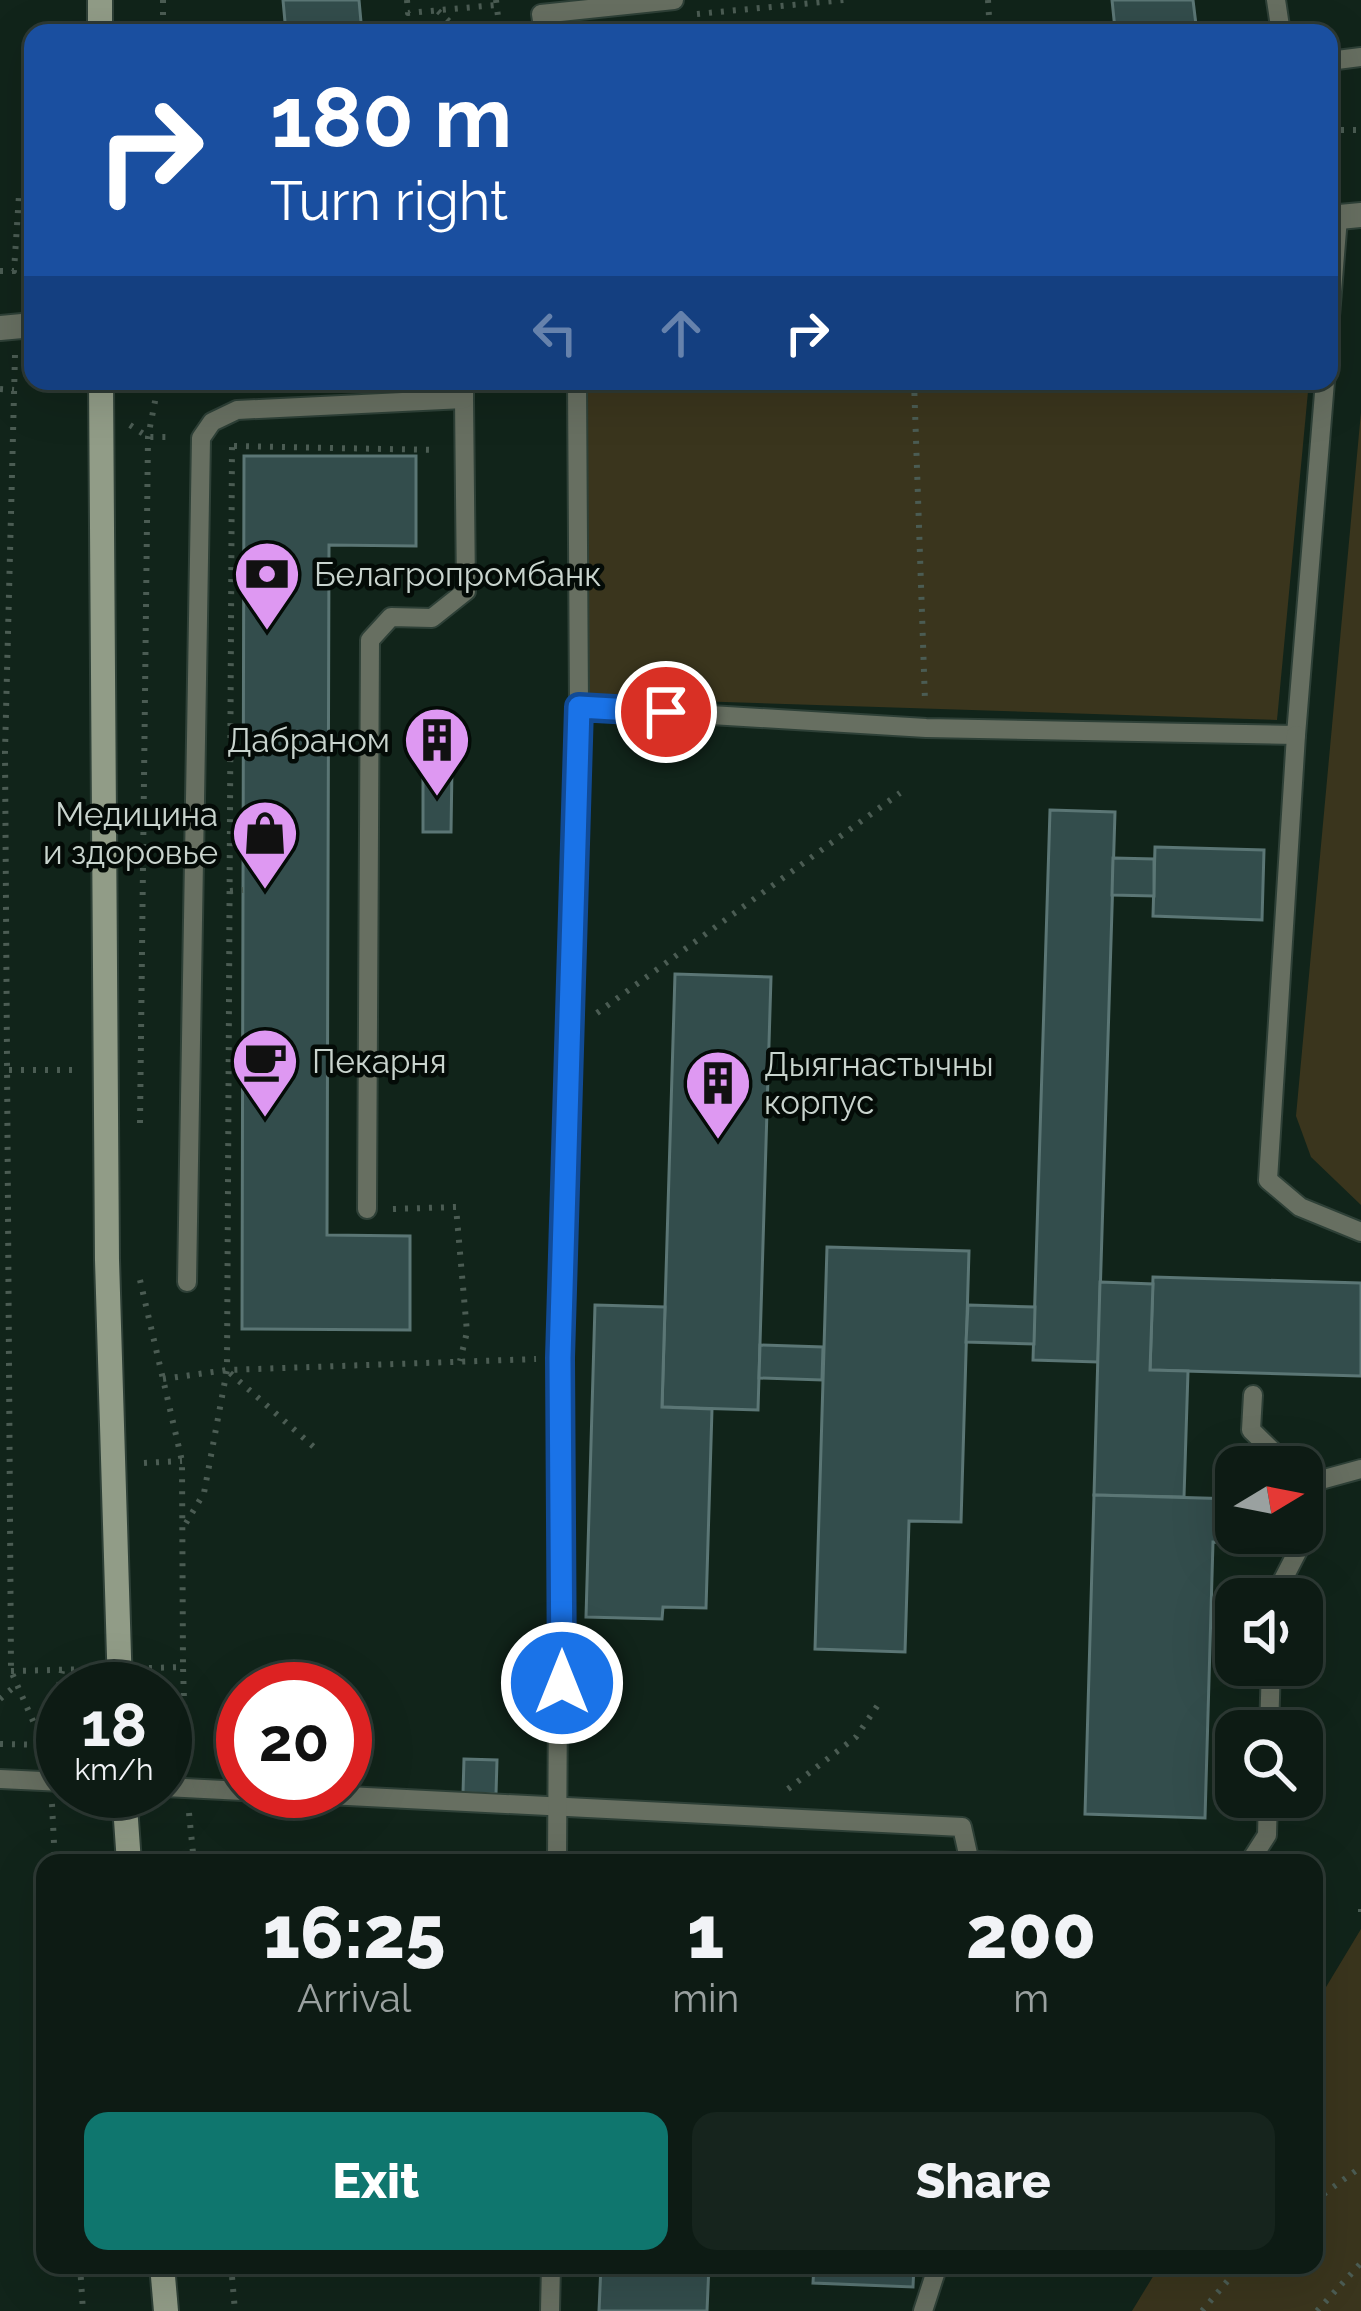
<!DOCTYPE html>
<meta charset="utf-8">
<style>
:root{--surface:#0d1b14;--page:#16241d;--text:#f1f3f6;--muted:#9aa1a0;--line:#2d3934;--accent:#0f766e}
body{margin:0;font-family:Raleway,sans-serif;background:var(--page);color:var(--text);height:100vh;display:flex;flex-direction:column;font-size:45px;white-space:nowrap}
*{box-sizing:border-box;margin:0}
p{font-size:39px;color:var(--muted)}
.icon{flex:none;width:66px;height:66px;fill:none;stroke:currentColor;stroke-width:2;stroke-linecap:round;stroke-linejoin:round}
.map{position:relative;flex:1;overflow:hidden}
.drawer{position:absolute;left:36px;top:1854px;width:1287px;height:420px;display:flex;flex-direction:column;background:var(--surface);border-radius:24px;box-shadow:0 12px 48px #0002,0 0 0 3px var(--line)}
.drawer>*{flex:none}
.guide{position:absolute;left:24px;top:24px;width:1314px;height:366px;border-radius:24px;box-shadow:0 12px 48px #0002,0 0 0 3px var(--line);background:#1a4fa0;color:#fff;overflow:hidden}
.needle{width:78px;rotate:80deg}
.controls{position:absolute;left:1215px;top:1446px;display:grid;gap:24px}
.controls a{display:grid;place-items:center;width:108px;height:108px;border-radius:24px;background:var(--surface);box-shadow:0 12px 48px #0002,0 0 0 3px var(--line);font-size:60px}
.speed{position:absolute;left:36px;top:1662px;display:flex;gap:24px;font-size:60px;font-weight:700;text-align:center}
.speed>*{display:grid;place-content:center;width:156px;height:156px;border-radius:50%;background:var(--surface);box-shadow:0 12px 48px #0002,0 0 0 3px var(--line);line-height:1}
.speed small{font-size:30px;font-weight:400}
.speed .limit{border:18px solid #d22;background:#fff;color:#111}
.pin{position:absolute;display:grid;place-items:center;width:102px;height:102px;color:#fff;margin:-51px;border:6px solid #fff;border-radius:50%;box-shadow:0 3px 12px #0007}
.me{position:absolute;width:132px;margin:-66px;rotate:0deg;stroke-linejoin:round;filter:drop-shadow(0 0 9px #0008)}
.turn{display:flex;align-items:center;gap:42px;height:252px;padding:0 48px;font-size:54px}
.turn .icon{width:156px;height:156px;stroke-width:2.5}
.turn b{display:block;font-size:84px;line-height:102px}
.lanes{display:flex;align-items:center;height:114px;padding:0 48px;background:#0003;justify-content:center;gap:60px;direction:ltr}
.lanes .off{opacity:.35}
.eta{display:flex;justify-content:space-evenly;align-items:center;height:204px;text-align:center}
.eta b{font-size:72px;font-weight:800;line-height:84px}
.button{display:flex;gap:24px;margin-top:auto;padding:24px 48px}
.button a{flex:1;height:138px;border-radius:24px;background:var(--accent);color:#fff;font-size:48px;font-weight:800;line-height:138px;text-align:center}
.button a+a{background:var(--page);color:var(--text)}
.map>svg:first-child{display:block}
.green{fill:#3a351d}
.building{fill:#334d4c;stroke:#5b7675;stroke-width:3}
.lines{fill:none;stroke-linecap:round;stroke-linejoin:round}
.service-casing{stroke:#2e4037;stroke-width:22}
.minor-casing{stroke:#2e4037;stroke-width:28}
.tertiary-casing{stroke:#2e4037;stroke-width:28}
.secondary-casing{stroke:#2e4037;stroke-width:28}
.path{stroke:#4b5c53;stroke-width:6;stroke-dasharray:3 9;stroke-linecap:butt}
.service{stroke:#676f61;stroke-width:18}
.minor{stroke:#676f61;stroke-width:24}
.tertiary{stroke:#676f61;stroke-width:24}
.secondary{stroke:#919c87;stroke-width:24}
.route-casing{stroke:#114b97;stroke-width:30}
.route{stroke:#1a73e8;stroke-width:21}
.labels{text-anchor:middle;stroke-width:9;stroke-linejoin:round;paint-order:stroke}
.poi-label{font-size:33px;fill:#c9d4ce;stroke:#040b07;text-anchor:start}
</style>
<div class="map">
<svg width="1361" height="2311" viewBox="0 0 1361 2311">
<rect width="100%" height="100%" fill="#11241a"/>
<g class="green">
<polygon points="571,381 1309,381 1277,720 568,697"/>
<polygon points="1361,412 1361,1205 1311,1157 1296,1116"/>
<polygon points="1361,1929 1361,2311 1132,2311 1160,2265 1314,2265 1314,2007"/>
</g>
<g class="building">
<polygon points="283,0 359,0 362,33 286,33"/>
<polygon points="1112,0 1193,0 1197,33 1076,33 1115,29"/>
<polygon points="244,456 416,456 416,546 329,545 327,1235 410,1236 410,1330 242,1329"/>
<polygon points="423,766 452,766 451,832 423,832"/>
<polygon points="1050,810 1115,812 1098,1362 1033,1360"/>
<polygon points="1155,847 1264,850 1262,920 1153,916"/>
<polygon points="1113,858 1154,859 1154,896 1112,895"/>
<polygon points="675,974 771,977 758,1410 662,1407"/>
<polygon points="827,1247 969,1251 961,1522 909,1521 905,1652 815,1649"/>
<polygon points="1153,1277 1361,1283 1361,1376 1150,1370"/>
<polygon points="1100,1282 1153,1284 1150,1370 1188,1371 1184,1497 1094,1495"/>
<polygon points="595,1305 665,1307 662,1407 712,1409 706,1608 663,1607 662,1619 586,1617"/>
<polygon points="968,1305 1035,1307 1034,1344 966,1342"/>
<polygon points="760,1345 823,1347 822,1380 759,1378"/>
<polygon points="1094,1495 1236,1499 1236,1533 1258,1533 1258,1543 1213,1542 1205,1818 1085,1814"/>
<polygon points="464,1759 497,1760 496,1794 463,1793"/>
<polygon points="601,2265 709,2265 707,2311 599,2311"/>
<polygon points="814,2265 914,2265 913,2287 813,2283"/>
</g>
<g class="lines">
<g class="service-casing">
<g id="service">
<polyline points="1276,0 1281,33"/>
<polyline points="544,33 541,14 674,0"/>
<polyline points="1329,61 1361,57"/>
<polyline points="1329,328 1338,218"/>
<polyline points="579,707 926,728 1296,735 1325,381"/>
<polyline points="1296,735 1268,1180 1300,1207 1361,1232"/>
<polyline points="367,1209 370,640 391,617 432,618 466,591 464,399"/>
<polyline points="187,1282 201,438 212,422 237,410 464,399 464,381"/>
<polyline points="1253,1395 1251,1430 1289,1467"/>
<polyline points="1306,1484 1361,1469"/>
<polyline points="1273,1599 1307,1533 1302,1480"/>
<polyline points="1269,1731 1271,1665"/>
<polyline points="0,1779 63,1782"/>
<polyline points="165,1787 243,1791"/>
<polyline points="250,1791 962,1827 970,1863"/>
<polyline points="970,1861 1061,1863"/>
<polyline points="557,1863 560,1358 579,707 577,381"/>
<polyline points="1249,1863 1267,1835 1268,1797"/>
<polyline points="550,2311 551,2265"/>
<polyline points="923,2311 938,2265"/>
</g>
</g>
<g class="minor-casing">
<polyline id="minor" points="0,328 33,325"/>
</g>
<g class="tertiary-casing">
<polyline id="tertiary" points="1329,218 1361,215"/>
</g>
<g class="secondary-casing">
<g id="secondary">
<polyline points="100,0 100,33"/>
<polyline points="101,381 107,1260 120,1689"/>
<polyline points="124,1791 129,1863"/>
<polyline points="162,2265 166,2311"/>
</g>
</g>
<g class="path">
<polyline points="163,0 163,33"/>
<polyline points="407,0 408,13 496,5"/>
<polyline points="496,0 500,33"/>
<polyline points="988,0 990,33"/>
<polyline points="438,11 462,33"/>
<polyline points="697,14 844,0"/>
<polyline points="1329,130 1361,130"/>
<polyline points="0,271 14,271 19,195 33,195"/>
<polyline points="15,355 5,752 11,1671 48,1755"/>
<polyline points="914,381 925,701"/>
<polyline points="0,389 14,390"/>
<polyline points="130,425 148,437 174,437"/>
<polyline points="234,446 437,450"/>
<polyline points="230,891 243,890"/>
<polyline points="597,1013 900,793"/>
<polyline points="9,1070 77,1070"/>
<polyline points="140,1123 148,437 159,381"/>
<polyline points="393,1209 456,1207 467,1332 460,1361"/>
<polyline points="140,1280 182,1461 183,1667"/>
<polyline points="230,1373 315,1448"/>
<polyline points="163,1379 227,1370 536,1359"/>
<polyline points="144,1463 182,1461"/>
<polyline points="186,1523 204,1493 227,1370 232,440"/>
<polyline points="149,1668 183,1667 186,1764"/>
<polyline points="11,1671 94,1669"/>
<polyline points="0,1699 15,1686"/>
<polyline points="0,1744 47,1745 62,1671"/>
<polyline points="788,1789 856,1737 880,1702"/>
<polyline points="52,1804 55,1863"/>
<polyline points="189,1813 194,1863"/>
<polyline points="1361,1909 1361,1914"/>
<polyline points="1314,2201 1361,2167"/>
<polyline points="80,2265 83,2311"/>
<polyline points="231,2265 235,2311"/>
<polyline points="1202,2311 1241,2265"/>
<polyline points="1317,2311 1361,2263"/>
</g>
<use href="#service" class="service"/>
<use href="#minor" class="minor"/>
<use href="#tertiary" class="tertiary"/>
<use href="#secondary" class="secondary"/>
</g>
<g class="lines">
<g class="route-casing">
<polyline id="route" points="562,1683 560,1358 579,707 666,712"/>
</g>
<use href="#route" class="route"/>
</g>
<defs>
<g id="bank-pin" transform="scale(3.45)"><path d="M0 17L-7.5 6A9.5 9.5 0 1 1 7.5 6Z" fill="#de98f2" stroke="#040b07"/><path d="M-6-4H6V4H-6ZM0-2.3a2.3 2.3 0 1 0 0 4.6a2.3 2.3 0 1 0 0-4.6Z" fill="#111"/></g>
<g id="building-pin" transform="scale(3.45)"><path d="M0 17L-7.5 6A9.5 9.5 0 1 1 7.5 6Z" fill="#de98f2" stroke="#040b07"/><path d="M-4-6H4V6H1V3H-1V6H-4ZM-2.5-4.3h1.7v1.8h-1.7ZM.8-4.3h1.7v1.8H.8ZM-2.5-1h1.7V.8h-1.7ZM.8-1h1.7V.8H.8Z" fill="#111"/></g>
<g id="shop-pin" transform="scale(3.45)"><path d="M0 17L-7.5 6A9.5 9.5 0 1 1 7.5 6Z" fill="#de98f2" stroke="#040b07"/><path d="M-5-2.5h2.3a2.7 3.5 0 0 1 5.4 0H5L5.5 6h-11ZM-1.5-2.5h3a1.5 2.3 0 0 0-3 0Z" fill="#111"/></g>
<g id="cafe-pin" transform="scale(3.45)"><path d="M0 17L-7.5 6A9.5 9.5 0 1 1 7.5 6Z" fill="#de98f2" stroke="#040b07"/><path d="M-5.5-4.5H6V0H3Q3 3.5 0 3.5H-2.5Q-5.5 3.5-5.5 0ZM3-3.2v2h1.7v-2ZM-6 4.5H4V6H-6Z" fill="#111"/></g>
</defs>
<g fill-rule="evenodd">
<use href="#bank-pin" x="267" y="574"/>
<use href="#building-pin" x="437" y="740"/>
<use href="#shop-pin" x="265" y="833"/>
<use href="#cafe-pin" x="265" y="1061"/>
<use href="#building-pin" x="718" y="1083"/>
</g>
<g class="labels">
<g class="poi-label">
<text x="314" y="586">Белагропромбанк</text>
<text x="390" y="752" text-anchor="end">Дабраном</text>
<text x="218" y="826" text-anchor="end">Медицина<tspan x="218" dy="38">и здоровье</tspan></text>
<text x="312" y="1073">Пекарня</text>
<text x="764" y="1076">Дыягнастычны<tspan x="764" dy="38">корпус</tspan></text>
</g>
</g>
</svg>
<div class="controls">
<a><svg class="needle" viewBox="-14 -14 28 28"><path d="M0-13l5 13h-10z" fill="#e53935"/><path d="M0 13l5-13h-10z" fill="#9aa1a0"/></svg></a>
<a><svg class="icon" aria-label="sound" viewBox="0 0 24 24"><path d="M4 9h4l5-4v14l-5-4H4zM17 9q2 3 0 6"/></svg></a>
<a><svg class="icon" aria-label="search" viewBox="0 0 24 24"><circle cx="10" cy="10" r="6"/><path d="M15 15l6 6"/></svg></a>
</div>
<div class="speed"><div>18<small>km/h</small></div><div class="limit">20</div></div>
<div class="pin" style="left:666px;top:712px;background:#d93025"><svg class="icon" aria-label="arrive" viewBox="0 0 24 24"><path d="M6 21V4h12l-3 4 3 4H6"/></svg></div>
<svg class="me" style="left:562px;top:1683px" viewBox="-20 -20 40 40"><circle r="17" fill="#1a73e8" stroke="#fff" stroke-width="3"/><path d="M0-11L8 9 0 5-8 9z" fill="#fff"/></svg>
<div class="guide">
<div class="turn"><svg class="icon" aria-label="right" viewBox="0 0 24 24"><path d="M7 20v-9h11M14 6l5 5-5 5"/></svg><div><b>180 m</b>Turn right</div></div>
<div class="lanes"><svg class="icon off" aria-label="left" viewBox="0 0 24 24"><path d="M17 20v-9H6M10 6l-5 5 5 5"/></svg><svg class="icon off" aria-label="ahead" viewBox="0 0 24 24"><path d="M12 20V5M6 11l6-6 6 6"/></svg><svg class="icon" aria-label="right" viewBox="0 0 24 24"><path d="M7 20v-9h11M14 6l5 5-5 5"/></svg></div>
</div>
<section class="drawer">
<div class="eta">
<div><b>16:25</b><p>Arrival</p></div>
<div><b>1</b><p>min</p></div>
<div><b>200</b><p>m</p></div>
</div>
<div class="button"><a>Exit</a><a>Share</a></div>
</section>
</div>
